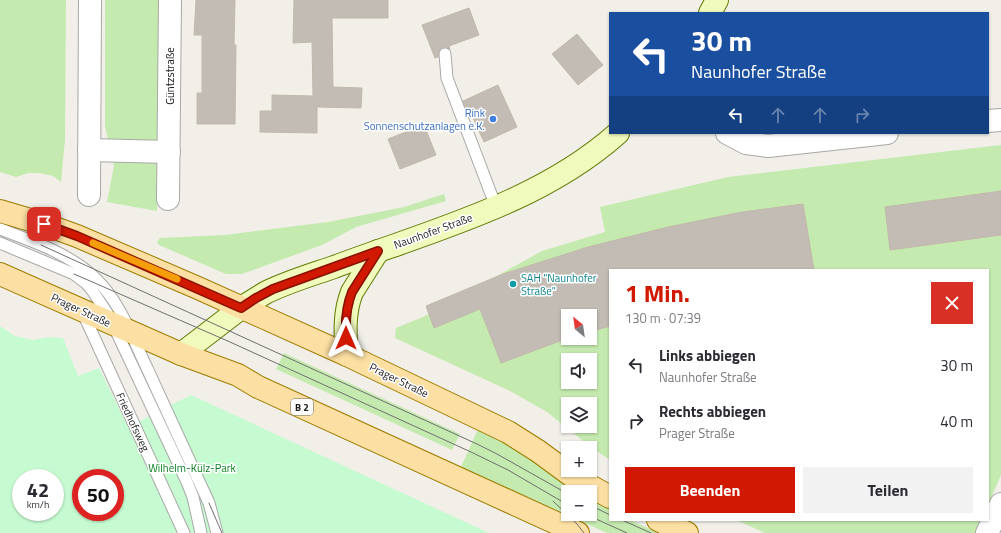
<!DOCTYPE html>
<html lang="de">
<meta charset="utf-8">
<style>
:root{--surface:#fff;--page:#f2f2f3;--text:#2b2b33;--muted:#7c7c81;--accent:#d11901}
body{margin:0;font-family:"Titillium Web",sans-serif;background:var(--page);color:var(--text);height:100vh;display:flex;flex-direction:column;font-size:15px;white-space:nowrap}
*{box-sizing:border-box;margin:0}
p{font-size:13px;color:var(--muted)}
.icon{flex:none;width:22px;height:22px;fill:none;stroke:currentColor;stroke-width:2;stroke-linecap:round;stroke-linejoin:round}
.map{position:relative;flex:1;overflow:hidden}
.details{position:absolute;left:609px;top:269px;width:380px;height:252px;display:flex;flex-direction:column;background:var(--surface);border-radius:0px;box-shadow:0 1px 3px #0004}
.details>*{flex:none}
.guide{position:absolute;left:609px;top:12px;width:380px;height:122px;border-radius:0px;box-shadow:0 1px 3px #0004;background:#1a4fa0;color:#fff;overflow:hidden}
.needle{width:26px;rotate:331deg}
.fabs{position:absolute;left:561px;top:309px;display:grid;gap:8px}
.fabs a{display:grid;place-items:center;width:36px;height:36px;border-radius:0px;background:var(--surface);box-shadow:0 1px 3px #0004;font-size:20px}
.speed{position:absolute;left:12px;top:469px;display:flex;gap:8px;font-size:20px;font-weight:700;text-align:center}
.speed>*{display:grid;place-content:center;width:52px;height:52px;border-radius:50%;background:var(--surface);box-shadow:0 1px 3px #0004;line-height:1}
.speed small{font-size:10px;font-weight:400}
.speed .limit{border:6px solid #d22;background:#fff;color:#111}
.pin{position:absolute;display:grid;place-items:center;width:34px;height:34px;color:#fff;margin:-17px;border-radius:8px;box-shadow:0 2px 6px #0006}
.me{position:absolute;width:44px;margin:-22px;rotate:0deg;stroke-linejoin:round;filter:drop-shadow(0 0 3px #0008)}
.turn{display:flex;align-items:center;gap:14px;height:84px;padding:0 16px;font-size:18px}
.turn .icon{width:52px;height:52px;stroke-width:2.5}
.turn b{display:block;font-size:28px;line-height:34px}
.lanes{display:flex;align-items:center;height:38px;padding:0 16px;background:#0003;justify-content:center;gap:20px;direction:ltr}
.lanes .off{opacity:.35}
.round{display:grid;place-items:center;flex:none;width:42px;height:42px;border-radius:0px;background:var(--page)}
.head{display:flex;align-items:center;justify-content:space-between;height:68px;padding:0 16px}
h1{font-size:24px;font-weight:700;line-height:30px;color:var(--accent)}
.cta{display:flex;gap:8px;margin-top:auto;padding:8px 16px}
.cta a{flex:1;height:46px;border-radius:0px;background:var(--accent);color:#fff;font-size:16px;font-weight:700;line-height:46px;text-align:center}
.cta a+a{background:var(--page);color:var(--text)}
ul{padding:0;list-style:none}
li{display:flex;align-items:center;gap:12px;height:56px;padding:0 16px}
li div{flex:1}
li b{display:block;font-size:15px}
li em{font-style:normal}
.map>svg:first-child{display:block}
.grass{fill:#c5eaaf;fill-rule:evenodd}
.park{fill:#c6fad0;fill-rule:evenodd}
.building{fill:#c2bcb4;stroke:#c3b8aa}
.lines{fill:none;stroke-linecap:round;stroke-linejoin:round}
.service-casing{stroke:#a8a8a8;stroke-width:13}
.minor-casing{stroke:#a8a8a8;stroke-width:24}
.tertiary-casing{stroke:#a8a8a8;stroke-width:24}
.secondary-casing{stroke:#607b05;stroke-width:24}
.primary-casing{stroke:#9d7c01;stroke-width:24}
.service{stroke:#fff;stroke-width:11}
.minor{stroke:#fff;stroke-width:22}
.tertiary{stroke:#fff;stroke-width:22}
.secondary{stroke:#f0fabd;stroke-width:22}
.primary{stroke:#fcdfa2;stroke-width:22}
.tram{stroke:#6f6f6f;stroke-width:1}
.route-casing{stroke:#881001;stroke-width:10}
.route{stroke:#d11901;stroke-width:7}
.slow{stroke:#f59e0b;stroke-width:7}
.shop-dot{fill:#3f7fe0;stroke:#fff;stroke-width:1.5}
.culture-dot{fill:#0f9aa8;stroke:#fff;stroke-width:1.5}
.labels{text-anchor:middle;stroke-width:3;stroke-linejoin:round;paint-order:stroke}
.shield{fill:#fff;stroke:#646464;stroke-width:1}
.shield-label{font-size:10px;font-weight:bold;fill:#212121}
.street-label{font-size:11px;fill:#212121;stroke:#fff}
.shop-label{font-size:11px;fill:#366cbe;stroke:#fff;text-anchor:end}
.culture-label{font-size:11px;fill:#0d838f;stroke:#fff;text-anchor:start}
.park-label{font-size:11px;fill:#0c8224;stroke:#fff}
</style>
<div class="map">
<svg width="1001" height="533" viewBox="0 0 1001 533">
<rect width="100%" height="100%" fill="#f1efe8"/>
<g class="grass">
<polygon points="0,0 66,0 65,140 61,182 53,176 39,173 29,173 16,177 0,172"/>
<polygon points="105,0 160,0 157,211 107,202 114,166 105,126"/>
<path d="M 1001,145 L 1001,475 L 988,505 L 988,270 L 610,270 L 610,460 L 592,448 L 547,412 L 510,391 L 395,338 L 396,328 L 423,317 L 542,251 L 605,232 L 600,207 L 728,177 ZM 568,316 L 590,316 L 590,338 L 568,338 ZM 568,360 L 590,360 L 590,382 L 568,382 ZM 568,404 L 590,404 L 590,426 L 568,426 Z"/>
<polygon points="444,194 446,201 356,227 322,245 242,274 226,274 159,245 157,242 160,238 225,235 328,222 404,207"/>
<polygon points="284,353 460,434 452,450 276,369"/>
<polygon points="478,429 503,442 532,460 577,492 568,492 568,514 590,514 590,500 610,510 610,520 630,520 659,533 607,533 461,467"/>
<polygon points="736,520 981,520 975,533 765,533"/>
</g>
<path class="park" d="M 0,326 L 15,336 L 33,340 L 49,337 L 63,338 L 78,376 L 99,368 L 128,427 L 191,395 L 489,533 L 0,533 ZM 21,478 L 55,478 L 55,512 L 21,512 ZM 81,478 L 115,478 L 115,512 L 81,512 Z"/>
<g class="building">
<polygon points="196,0 235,0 234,45 236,45 235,124 197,124 197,93 202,93 202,35 194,35"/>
<polygon points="294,0 388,0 388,18 332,18 333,87 362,88 361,108 317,107 317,133 260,132 260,111 272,111 272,95 313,96 312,42 293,43"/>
<polygon points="469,8 479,35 449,46 450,49 445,47 441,48 439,51 438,57 435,58 422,25"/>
<polygon points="577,34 603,65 578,85 552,54"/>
<polygon points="498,85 517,127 484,142 470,111 467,111 463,101"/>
<polygon points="424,125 436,155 400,169 388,139"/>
<polygon points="1001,191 1001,235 890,250 885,207"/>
<polygon points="803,204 814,270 610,270 610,326 590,332 590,316 568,316 568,338 501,363 480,309 434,328 426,306 503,274 588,247 668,227 742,212"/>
</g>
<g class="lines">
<g class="service-casing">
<g id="service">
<polyline points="445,54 447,78 496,207"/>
<path d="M 0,229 C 32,241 68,253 94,277 C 120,301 132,337 147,368 C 168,413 188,458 209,503 L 217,533"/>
<polyline points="0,243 74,274 86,283 92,290 109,316 187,482 193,497 201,533"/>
<polyline points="82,311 184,533"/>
</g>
</g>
<g class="minor-casing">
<g id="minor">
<polyline points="89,150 169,152"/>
<polyline points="89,195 90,0"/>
<polyline points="168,199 170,0"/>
<polyline points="987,533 1001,504"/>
</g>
</g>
<g class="tertiary-casing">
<g id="tertiary">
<polyline points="988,121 1001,120"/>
<polyline points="727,133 746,143 768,146 887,133"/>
</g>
</g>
<g class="secondary-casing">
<g id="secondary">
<polyline points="710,13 717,0"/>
<path d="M 181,354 L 241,308 L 265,293 C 287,282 311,275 334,267 C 430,231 540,203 618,133"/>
<path d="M 347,355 C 345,333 344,312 352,292 L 378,251"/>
</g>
</g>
<g class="primary-casing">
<g id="primary">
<polyline points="0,211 44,224 77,236 198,288 347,355 508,432 538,451 572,476 610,497"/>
<polyline points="0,274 181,354 238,375 258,387 578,533"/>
<polyline points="658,520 687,533"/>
</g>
</g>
<use href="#service" class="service"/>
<use href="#minor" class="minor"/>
<use href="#tertiary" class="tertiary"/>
<use href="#secondary" class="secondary"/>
<use href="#primary" class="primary"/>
<g class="tram">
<polyline points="41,245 477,444 497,454 568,494"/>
<polyline points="74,274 230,342 471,452 508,470 568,505"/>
<polyline points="553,501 577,524 584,533"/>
<polyline points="209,503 222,533"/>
<polyline points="590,505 610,515"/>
<polyline points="585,514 627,533"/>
<polyline points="622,520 651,533"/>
</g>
</g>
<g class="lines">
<g class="route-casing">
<path id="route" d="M 44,224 L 77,236 L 241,308 L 256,298 L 273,289 L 378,251 L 352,292 C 346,307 345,321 346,338"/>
</g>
<use href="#route" class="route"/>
<polyline class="slow" points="93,243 177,279"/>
</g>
<circle class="shop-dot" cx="493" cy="119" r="4"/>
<circle class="culture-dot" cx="513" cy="284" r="4"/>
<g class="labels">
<rect class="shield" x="291" y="399" width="22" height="16" rx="3"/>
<g class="shield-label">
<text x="302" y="411">B 2</text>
</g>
<g class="street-label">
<text transform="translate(170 76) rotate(-90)" y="4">Güntzstraße</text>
<text transform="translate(433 231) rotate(-20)" y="4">Naunhofer Straße</text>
<text transform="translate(81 310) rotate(25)" y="4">Prager Straße</text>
<text transform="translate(399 380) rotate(26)" y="4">Prager Straße</text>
<text transform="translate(133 422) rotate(65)" y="4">Friedhofsweg</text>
</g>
<g class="shop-label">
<text x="485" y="117">Rink<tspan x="485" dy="13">Sonnenschutzanlagen e.K.</tspan></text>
</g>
<g class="culture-label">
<text x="521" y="282">SAH "Naunhofer<tspan x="521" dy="13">Straße"</tspan></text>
</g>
<g class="park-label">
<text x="192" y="472">Wilhelm-Külz-Park</text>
</g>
</g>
</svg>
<div class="fabs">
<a><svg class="needle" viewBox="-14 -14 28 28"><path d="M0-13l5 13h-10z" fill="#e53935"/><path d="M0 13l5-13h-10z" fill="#7c7c81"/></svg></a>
<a><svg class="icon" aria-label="sound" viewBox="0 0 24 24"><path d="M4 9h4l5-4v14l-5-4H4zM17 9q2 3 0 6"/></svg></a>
<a><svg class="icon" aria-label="layers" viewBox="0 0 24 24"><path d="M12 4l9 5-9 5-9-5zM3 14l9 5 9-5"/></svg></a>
<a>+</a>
<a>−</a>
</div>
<div class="speed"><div>42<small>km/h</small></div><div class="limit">50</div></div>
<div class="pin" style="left:44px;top:224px;background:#d93025"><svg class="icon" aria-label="arrive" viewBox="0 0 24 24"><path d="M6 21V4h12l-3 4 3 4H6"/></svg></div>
<svg class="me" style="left:346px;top:338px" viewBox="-20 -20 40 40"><path d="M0-17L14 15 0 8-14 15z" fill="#d11901" stroke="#fff" stroke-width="4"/></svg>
<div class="guide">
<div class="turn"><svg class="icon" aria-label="left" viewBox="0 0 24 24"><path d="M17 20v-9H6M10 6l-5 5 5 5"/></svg><div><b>30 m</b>Naunhofer Straße</div></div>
<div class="lanes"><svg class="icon" aria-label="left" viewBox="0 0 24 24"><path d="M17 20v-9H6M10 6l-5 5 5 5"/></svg><svg class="icon off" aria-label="ahead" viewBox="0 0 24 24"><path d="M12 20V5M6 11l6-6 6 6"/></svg><svg class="icon off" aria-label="ahead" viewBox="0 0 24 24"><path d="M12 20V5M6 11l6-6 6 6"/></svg><svg class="icon off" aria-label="right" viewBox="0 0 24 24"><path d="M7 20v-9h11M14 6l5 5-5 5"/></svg></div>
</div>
<section class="details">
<div class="head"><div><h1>1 Min.</h1><p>130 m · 07:39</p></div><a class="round" style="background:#d93025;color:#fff"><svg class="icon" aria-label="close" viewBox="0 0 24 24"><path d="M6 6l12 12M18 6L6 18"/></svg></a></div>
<ul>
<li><svg class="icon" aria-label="left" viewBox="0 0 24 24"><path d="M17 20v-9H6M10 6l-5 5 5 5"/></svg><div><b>Links abbiegen</b><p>Naunhofer Straße</p></div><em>30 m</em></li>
<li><svg class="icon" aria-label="right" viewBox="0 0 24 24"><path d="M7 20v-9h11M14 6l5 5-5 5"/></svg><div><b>Rechts abbiegen</b><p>Prager Straße</p></div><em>40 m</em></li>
</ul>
<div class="cta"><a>Beenden</a><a>Teilen</a></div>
</section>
</div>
